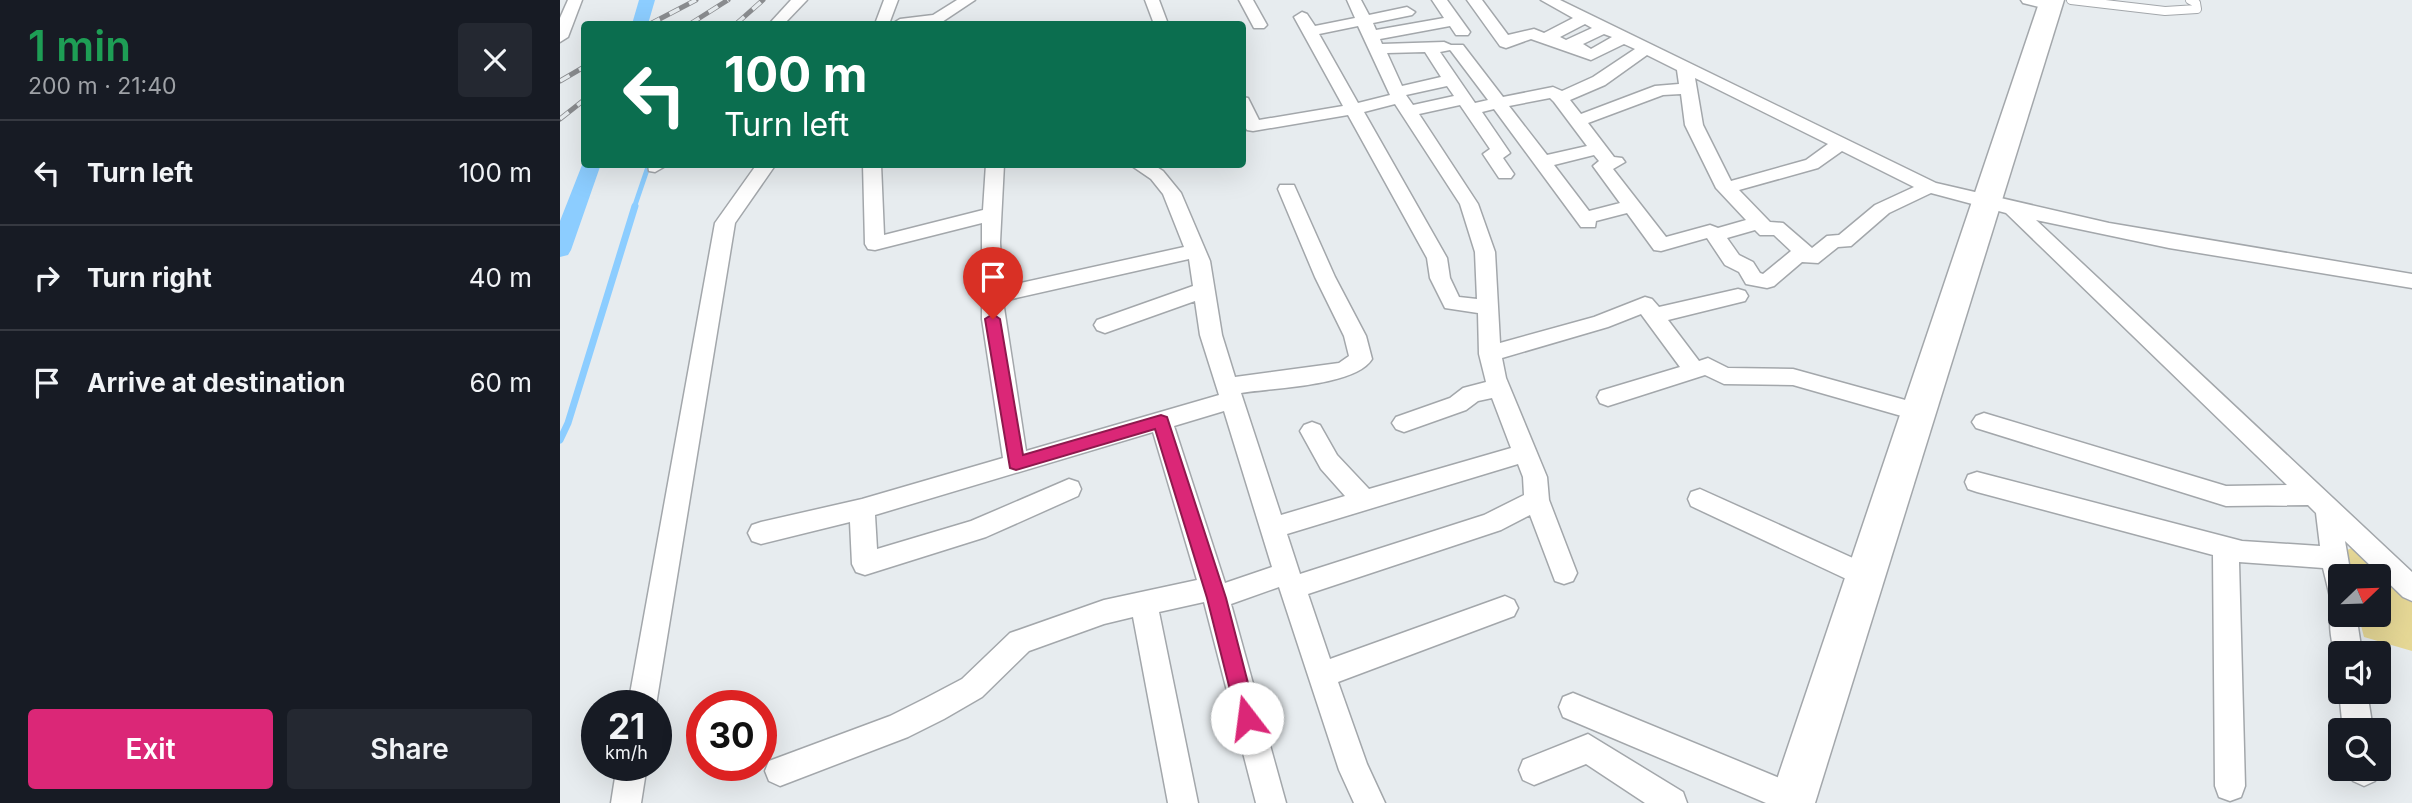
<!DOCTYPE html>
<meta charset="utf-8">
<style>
:root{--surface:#171b24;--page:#242831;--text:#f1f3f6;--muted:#9ea1a6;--line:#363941;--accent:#db2777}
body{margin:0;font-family:Inter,sans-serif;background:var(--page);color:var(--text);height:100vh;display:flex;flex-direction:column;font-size:26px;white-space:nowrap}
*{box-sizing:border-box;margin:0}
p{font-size:23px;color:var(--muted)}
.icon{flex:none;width:38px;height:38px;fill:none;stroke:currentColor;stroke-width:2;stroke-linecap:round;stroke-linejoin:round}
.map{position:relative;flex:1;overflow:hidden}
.side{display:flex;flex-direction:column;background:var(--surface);width:560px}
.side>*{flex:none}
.guide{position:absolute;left:21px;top:21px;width:665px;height:147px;border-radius:7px;box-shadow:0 7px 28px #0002;background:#0b6e4f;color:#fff;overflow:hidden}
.needle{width:46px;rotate:67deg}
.fabs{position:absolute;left:1768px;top:564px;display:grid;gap:14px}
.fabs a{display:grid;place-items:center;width:63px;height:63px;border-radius:7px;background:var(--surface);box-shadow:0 7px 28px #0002;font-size:35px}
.speed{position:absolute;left:21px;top:690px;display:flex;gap:14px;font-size:35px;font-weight:700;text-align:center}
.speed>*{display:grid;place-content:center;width:91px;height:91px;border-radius:50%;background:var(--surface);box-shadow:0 7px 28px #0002;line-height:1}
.speed small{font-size:18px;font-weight:400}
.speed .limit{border:10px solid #d22;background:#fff;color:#111}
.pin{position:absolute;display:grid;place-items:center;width:60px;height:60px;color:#fff;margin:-72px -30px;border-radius:50% 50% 50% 0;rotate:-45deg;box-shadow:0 0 7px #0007}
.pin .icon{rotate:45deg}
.me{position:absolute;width:77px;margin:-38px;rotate:345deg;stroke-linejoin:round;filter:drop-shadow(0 0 5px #0008)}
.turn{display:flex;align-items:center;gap:24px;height:147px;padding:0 28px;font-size:32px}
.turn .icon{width:91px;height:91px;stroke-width:2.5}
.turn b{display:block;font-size:49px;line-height:60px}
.round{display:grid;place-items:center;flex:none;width:74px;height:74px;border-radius:7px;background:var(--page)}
.head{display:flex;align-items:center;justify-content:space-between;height:119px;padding:0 28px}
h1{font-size:42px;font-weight:600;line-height:52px;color:#1e9e55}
.button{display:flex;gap:14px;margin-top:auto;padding:14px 28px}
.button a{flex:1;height:80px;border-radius:7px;background:var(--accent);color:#fff;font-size:28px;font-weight:600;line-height:80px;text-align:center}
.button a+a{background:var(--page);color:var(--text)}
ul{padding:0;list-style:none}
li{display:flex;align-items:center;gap:21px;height:105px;padding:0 28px;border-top:2px solid var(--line)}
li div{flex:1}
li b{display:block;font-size:26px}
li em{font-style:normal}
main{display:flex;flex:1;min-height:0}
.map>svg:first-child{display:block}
.green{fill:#e6d896}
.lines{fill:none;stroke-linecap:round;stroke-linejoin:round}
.stream-far1{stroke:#8ccdff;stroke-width:5}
.stream{stroke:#8ccdff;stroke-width:7}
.canal{fill:#8ccdff;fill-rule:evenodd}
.service-casing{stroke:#a3a7ab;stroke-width:10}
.minor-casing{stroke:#a3a7ab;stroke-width:3}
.primary-casing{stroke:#a3a7ab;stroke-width:3}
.service{stroke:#fff;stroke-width:8}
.minor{fill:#fff;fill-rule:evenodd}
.primary{fill:#fff;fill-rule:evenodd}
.rail-casing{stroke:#8a8c8f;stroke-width:5}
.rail{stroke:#e7ecef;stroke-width:3.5;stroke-dasharray:11;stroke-linecap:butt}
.route{fill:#db2777;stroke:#8e194d;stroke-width:2}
</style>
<main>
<section class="side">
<div class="head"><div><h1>1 min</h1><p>200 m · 21:40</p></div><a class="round"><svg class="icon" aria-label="close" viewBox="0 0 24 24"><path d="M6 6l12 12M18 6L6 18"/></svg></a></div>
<ul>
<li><svg class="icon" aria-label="left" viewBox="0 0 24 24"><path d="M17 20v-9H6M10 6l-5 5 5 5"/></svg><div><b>Turn left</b></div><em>100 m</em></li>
<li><svg class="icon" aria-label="right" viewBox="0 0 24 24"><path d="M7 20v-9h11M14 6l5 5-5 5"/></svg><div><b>Turn right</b></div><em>40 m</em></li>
<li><svg class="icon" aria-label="arrive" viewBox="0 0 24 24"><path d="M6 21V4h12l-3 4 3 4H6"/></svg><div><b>Arrive at destination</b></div><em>60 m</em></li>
</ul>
<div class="button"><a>Exit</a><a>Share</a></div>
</section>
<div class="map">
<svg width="1852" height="803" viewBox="0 0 1852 803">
<rect width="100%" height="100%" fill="#e7ecef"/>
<polygon class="green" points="1808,540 1852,580 1852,651 1804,637 1798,614 1818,614 1818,576 1787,576 1781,553"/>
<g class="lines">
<polyline class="stream-far1" points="74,208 89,164"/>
<polyline class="stream" points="0,440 8,423 75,206"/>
<g class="canal">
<polygon points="79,0 95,0 88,24 72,24"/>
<polygon points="24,160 24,164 41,164 11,250 8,255 0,257 0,221"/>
</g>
<g class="service-casing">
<polyline id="service" points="1511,0 1605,11 1637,9 1636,3 1630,0"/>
</g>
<g class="minor-casing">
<g id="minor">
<polygon points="8,0 22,0 8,37 0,42 0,18"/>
<polygon points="231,0 247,0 224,24 209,24"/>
<polygon points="324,0 338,0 329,24 315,24"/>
<polygon points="397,0 415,0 382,22 332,24 340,19 373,15"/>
<polygon points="585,0 599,0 608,24 594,24"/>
<polygon points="679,0 693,0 707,25 704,28 694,28"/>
<path d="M 787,0 L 801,0 L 809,15 L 847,7 L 855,12 L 852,15 L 813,23 L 816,30 L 884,18 L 872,0 L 887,0 L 910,32 L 908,35 L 896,35 L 890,26 L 820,39 L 822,44 L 884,42 L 891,45 L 903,45 L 943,97 L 993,87 L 1002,91 L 1033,77 L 1075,49 L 1064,44 L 1031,60 L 971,39 L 946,48 L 940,46 L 907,0 L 922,0 L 948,35 L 974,29 L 984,33 L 1013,18 L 981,0 L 1000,0 L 1376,183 L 1549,223 L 1852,274 L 1852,288 L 1609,248 L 1476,220 L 1852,572 L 1852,601 L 1843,597 L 1785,541 L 1791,576 L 1780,576 L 1780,614 L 1796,614 L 1802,653 L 1780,653 L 1780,663 C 1771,650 1767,620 1773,606 L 1778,604 L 1771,601 L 1763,568 L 1679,562 L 1685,786 L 1681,797 L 1670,801 L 1659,797 L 1655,786 L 1653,555 L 1417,492 L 1408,489 L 1405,482 L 1408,475 L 1417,472 L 1682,541 L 1760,546 L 1756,513 L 1748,505 L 1666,506 L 1416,428 L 1412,422 L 1416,416 L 1424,413 L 1666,486 L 1727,485 L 1446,213 L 1371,193 L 1329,213 L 1291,246 L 1278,247 L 1258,263 L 1242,262 L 1214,286 L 1207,288 L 1186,284 L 1179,272 L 1165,265 L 1147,238 L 1101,251 L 1094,250 L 1067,213 L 1036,221 L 1035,227 L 1021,227 L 934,109 L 922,112 L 950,153 L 943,158 L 954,174 L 951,178 L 939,178 L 923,154 L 930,149 L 900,105 L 859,114 L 918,204 L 935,252 L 940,343 L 1034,317 L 1085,297 L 1092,299 L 1099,307 L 1178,289 L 1185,291 L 1188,296 L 1185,301 L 1108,320 L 1139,361 L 1148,358 L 1168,368 L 1233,369 L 1367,406 L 1370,412 L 1367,418 L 1359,421 L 1233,385 L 1164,384 L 1145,375 L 1048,406 L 1040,403 L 1037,397 L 1040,391 L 1120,367 L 1081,314 L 1048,327 L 942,358 L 946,378 L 987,477 L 989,500 L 1017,573 L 1013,581 L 1004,584 L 995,581 L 970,515 L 941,530 L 748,594 L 770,659 L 945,596 L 954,600 L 958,608 L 954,616 L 778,682 L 807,764 L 825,803 L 794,803 L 779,770 L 719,587 L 671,604 L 726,803 L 696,803 L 644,602 L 599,612 L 638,803 L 608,803 L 573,617 L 544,624 L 469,651 L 422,697 L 384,719 L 348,737 L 220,786 L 209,781 L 205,771 L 209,761 L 330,716 L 364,699 L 402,679 L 450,633 L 544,600 L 637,580 L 593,432 L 315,515 L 317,549 L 411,521 L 509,479 L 518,482 L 521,489 L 518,496 L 426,537 L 305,575 L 296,572 L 292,564 L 290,522 L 201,544 L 192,541 L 188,533 L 192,525 L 201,522 L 302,499 L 443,458 L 422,319 L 422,223 L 315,250 L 308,249 L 305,244 L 303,164 L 321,164 L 324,235 L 423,210 L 426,164 L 444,164 L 440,242 L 442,287 L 624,247 L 603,194 L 591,179 L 569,164 L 592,164 L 603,171 L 621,193 L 650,261 L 662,335 L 675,377 L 779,363 L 789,356 L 784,336 L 755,277 L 718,189 L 720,185 L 734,185 L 775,277 L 806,336 L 812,359 C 796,386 711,388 681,393 L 721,515 L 785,496 L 761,469 L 740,431 L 744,425 L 752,422 L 760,425 L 777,455 L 809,489 L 951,448 L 932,398 L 918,401 L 906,410 L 844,432 L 836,429 L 832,423 L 836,417 L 890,398 L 903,388 L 926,382 L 919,354 L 918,313 L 885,308 L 870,278 L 867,258 L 788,115 L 693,131 L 687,130 L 682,122 L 682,97 L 688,98 L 699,120 L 783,106 L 734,17 L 742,12 L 747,14 L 755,26 L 795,18 ZM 1025,24 L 1032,28 L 1006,40 L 1000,37 ZM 798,26 L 830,95 L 798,103 L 759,34 ZM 1044,34 L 1052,37 L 1031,49 L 1023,44 ZM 890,50 L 891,51 L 928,100 L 915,103 L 880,52 ZM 865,52 L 881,77 L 842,86 L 827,53 ZM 1087,55 L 1117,70 L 1119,84 L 1095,86 L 1021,114 L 1010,100 L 1045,85 ZM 1135,78 L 1268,144 L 1246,160 L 1171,181 L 1143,125 ZM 887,86 L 894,96 L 853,105 L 846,95 ZM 1121,94 L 1125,125 L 1156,188 L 1186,220 L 1158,228 L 1150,225 L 1106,237 L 1053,169 L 1065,162 L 1062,158 L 1054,157 L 1028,123 L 1103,95 ZM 990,98 L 994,102 L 1027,146 L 987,155 L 949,106 ZM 835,104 L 900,204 L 915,252 L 917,299 L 899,297 L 890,278 L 887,258 L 804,112 ZM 1282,151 L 1354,187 L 1315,205 L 1279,235 L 1267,236 L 1252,248 L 1223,223 L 1210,222 L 1179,190 L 1258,168 ZM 1034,155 L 1039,161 L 1033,166 L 1060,203 L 1029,211 L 994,165 ZM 1195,230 L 1200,235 L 1214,235 L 1231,251 L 1203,274 L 1200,273 L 1193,262 L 1179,255 L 1167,238 ZM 629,259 L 633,286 L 537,320 L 534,325 L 537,330 L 545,333 L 635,301 L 640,335 L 659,395 L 466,451 L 443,301 ZM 664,411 L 712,567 L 665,583 L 614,426 ZM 958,464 L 963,477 L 964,495 L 924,515 L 740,574 L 727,534 Z"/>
<polygon points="1461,0 1489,0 1499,5 1491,10 1463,3"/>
<polygon points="88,164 109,164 95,172 89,171"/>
<polygon points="197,164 216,164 175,223 96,705 68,705 155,223"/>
<polygon points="1140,489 1315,568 1319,576 1315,584 1306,587 1297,584 1131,506 1128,499 1131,492"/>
<polygon points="1780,689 1780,691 1807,691 1813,730 1783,730 1779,691"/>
<polygon points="1013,693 1244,788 1248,799 1247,803 1206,803 1003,717 999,707 1003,697"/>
<polygon points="1028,734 1123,792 1127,803 1085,803 1026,764 974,785 963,780 959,770 963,760"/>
<polygon points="57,765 87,765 81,803 51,803"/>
<polygon points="1818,766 1815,781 1804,786 1793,781 1789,768"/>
</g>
</g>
<g class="primary-casing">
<polygon id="primary" points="1480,0 1504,0 1255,803 1209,803"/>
</g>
<use href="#service" class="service"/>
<use href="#minor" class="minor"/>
<use href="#primary" class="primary"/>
<g class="rail-casing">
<g id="rail">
<polyline points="90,24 136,0"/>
<polyline points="130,24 168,0"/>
<polyline points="176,24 203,0"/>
<polyline points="0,81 24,67"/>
<polyline points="0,119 24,100"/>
</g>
</g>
<use href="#rail" class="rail"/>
</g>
<polygon class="route" points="433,314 440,319 463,455 601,415 607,417 666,598 697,718 694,725 687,728 680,725 677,718 647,598 595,429 456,470 450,468 425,319"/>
</svg>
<div class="fabs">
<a><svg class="needle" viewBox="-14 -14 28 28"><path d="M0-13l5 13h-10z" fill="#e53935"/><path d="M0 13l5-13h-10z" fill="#9ea1a6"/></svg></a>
<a><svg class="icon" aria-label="sound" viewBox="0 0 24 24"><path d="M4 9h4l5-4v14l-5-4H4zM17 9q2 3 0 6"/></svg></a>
<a><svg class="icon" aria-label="search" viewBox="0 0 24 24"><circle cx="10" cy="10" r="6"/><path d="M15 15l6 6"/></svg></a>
</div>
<div class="speed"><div>21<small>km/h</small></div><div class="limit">30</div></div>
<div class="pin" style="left:433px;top:319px;background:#d93025"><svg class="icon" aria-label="arrive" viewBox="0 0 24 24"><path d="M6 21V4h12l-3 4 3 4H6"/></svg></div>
<svg class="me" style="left:687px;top:718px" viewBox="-20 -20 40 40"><circle r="19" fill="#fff"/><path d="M0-13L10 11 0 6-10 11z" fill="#db2777"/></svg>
<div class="guide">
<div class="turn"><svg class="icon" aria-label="left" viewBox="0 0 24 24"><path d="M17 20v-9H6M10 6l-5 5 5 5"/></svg><div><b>100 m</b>Turn left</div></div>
</div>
</div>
</main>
